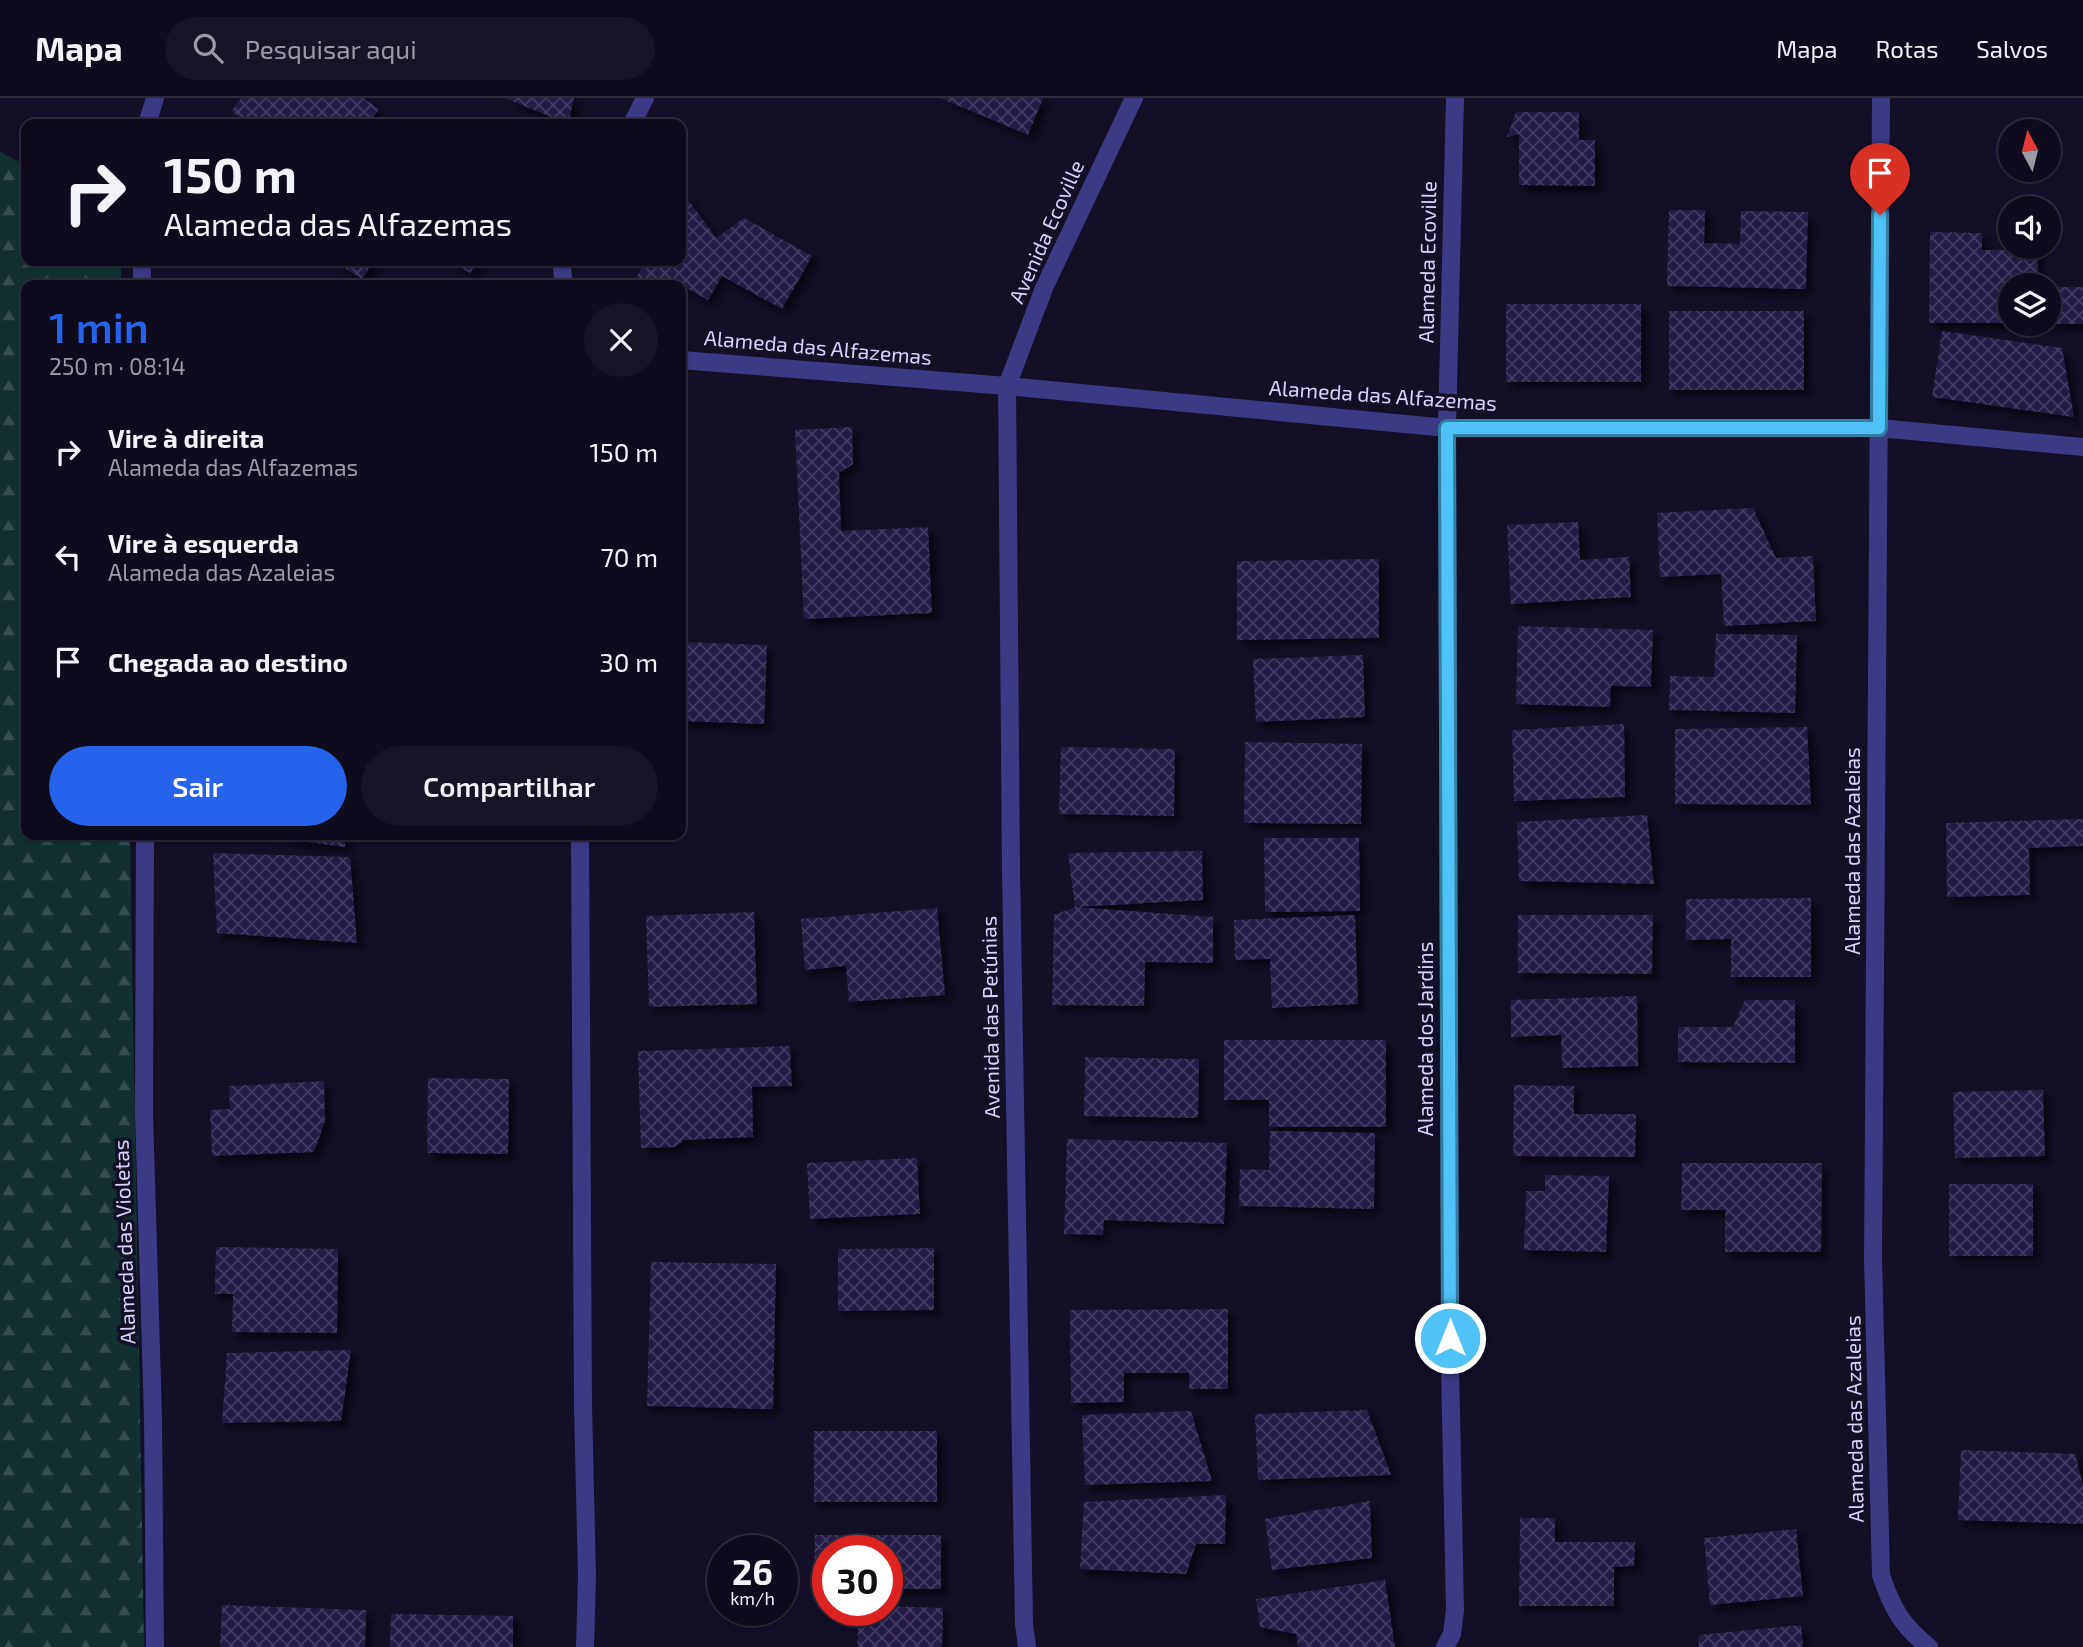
<!DOCTYPE html>
<html lang="pt">
<meta charset="utf-8">
<style>
:root{--surface:#0e0b1c;--page:#171425;--text:#f1f3f6;--muted:#9b9ba3;--line:#2e2b3b;--accent:#2563eb}
body{margin:0;font-family:"Exo 2",sans-serif;background:var(--page);color:var(--text);height:100vh;display:flex;flex-direction:column;font-size:26px;white-space:nowrap}
*{box-sizing:border-box;margin:0}
p{font-size:23px;color:var(--muted)}
.icon{flex:none;width:38px;height:38px;fill:none;stroke:currentColor;stroke-width:2;stroke-linecap:round;stroke-linejoin:round}
.map{position:relative;flex:1;overflow:hidden}
.panel{position:absolute;left:21px;top:182px;width:665px;height:560px;display:flex;flex-direction:column;background:var(--surface);border-radius:14px;box-shadow:0 2px 5px #0004,0 0 0 2px var(--line)}
.panel>*{flex:none}
.hud{position:absolute;left:21px;top:21px;width:665px;height:147px;border-radius:14px;box-shadow:0 2px 5px #0004,0 0 0 2px var(--line);background:#0e0b1c;color:var(--text);overflow:hidden}
.needle{width:46px;rotate:353deg}
.controls{position:absolute;left:1998px;top:21px;display:grid;gap:14px}
.controls a{display:grid;place-items:center;width:63px;height:63px;border-radius:50%;background:var(--surface);box-shadow:0 2px 5px #0004,0 0 0 2px var(--line);font-size:35px}
.speed{position:absolute;left:707px;top:1437px;display:flex;gap:14px;font-size:35px;font-weight:700;text-align:center}
.speed>*{display:grid;place-content:center;width:91px;height:91px;border-radius:50%;background:var(--surface);box-shadow:0 2px 5px #0004,0 0 0 2px var(--line);line-height:1}
.speed small{font-size:18px;font-weight:400}
.speed .limit{border:10px solid #d22;background:#fff;color:#111}
.pin{position:absolute;display:grid;place-items:center;width:60px;height:60px;color:#fff;margin:-72px -30px;border-radius:50% 50% 50% 0;rotate:-45deg;box-shadow:0 0 7px #0007}
.pin .icon{rotate:45deg}
.me{position:absolute;width:77px;margin:-38px;rotate:0deg;stroke-linejoin:round;filter:drop-shadow(0 0 5px #0008)}
.turn{display:flex;align-items:center;gap:24px;height:147px;padding:0 28px;font-size:32px}
.turn .icon{width:91px;height:91px;stroke-width:2.5}
.turn b{display:block;font-size:49px;line-height:60px}
.round{display:grid;place-items:center;flex:none;width:74px;height:74px;border-radius:37px;background:var(--page)}
.headline{display:flex;align-items:center;justify-content:space-between;height:119px;padding:0 28px}
h1{font-size:42px;font-weight:600;line-height:52px;color:var(--accent)}
.cta{display:flex;gap:14px;margin-top:auto;padding:14px 28px}
.cta a{flex:1;height:80px;border-radius:42px;background:var(--accent);color:#fff;font-size:28px;font-weight:600;line-height:80px;text-align:center}
.cta a+a{background:var(--page);color:var(--text)}
ul{padding:0;list-style:none}
li{display:flex;align-items:center;gap:21px;height:105px;padding:0 28px}
li div{flex:1}
li b{display:block;font-size:26px}
li em{font-style:normal}
header{display:flex;align-items:center;gap:42px;box-sizing:border-box;height:98px;padding:0 35px;background:var(--surface);border-bottom:2px solid var(--line)}
header strong{font-size:33px}
nav{display:flex;gap:38px;margin-inline-start:auto;font-size:24px}
.search{width:490px;height:63px;background:var(--page);display:flex;align-items:center;gap:18px;box-sizing:border-box;padding:0 24px;border-radius:38px;color:var(--muted);font-size:26px}
.map>svg:first-child{display:block}
.forest{fill:url(#forest-firs)}
.building{fill:url(#building-cross-hatch);filter:url(#shadow)}
.lines{fill:none;stroke-linecap:round;stroke-linejoin:round}
.street{stroke:#3d3a85;stroke-width:18}
.route-casing{stroke:#337fa1;stroke-width:18}
.route{stroke:#4fc3f7;stroke-width:12}
.labels{text-anchor:middle;stroke-width:7;stroke-linejoin:round;paint-order:stroke}
.street-label{font-size:21px;fill:#d9d4ff;stroke:#130f26}
</style>
<header>
<strong>Mapa</strong>
<div class="search"><svg class="icon" aria-label="search" viewBox="0 0 24 24"><circle cx="10" cy="10" r="6"/><path d="M15 15l6 6"/></svg>Pesquisar aqui</div>
<nav><a>Mapa</a><a>Rotas</a><a>Salvos</a></nav>
</header>
<div class="map">
<svg width="2083" height="1549" viewBox="0 0 2083 1549">
<defs>
<pattern id="forest-firs" width="22" height="20" patternUnits="userSpaceOnUse" patternTransform="scale(1.75)"><rect width="22" height="20" fill="#12302f"/><path d="M5 1l3.5 6h-7zM16 11l3.5 6h-7z" fill="#344d4e"/></pattern>
<pattern id="building-cross-hatch" width="8" height="8" patternUnits="userSpaceOnUse" patternTransform="scale(1.75)"><rect width="8" height="8" fill="#241b47"/><path d="M0 0l8 8M0 8l8-8" fill="none" stroke="#433b63"/></pattern>
<filter id="shadow"><feDropShadow dx="6" dy="6" stdDeviation="3.5" flood-color="#0009"/></filter>
</defs>
<rect width="100%" height="100%" fill="#130f26"/>
<polygon class="forest" points="0,54 26,67 26,163 121,163 121,187 26,187 26,737 130,737 144,1549 0,1549"/>
<g class="building">
<polygon points="241,0 363,0 379,11 367,26 249,26 231,13"/>
<polygon points="505,0 574,0 568,26"/>
<polygon points="940,0 1043,0 1028,37"/>
<polygon points="1516,14 1579,14 1579,42 1595,42 1595,88 1519,87 1519,36 1507,39"/>
<polygon points="684,96 716,140 744,120 812,158 782,211 722,178 708,202 670,181 666,187 650,187 636,180 646,163 681,163 681,102"/>
<polygon points="1669,112 1705,112 1704,145 1740,146 1741,113 1808,114 1806,191 1667,188"/>
<polygon points="1930,134 1982,135 1982,152 2038,152 2038,187 2011,187 2011,225 1929,225"/>
<polygon points="333,163 374,163 362,181"/>
<polygon points="450,163 478,163 470,175"/>
<rect x="2049" y="189" width="34" height="37"/>
<rect x="1506" y="206" width="135" height="78"/>
<rect x="1669" y="213" width="135" height="79"/>
<polygon points="1942,233 2062,250 2074,319 1932,299"/>
<polygon points="852,329 853,366 839,375 841,433 928,429 932,515 804,521 795,332"/>
<polygon points="1753,410 1776,460 1813,458 1816,523 1724,528 1721,476 1660,479 1657,415"/>
<polygon points="1578,424 1580,462 1629,459 1631,499 1511,506 1507,427"/>
<polygon points="1379,461 1379,540 1237,542 1237,463"/>
<polygon points="1518,528 1653,532 1651,589 1611,588 1610,609 1516,606"/>
<polygon points="1716,536 1797,537 1795,615 1669,612 1670,578 1714,579"/>
<polygon points="681,544 767,547 764,626 681,623"/>
<polygon points="1363,557 1365,619 1256,624 1253,561"/>
<polygon points="1624,626 1625,699 1514,703 1512,632"/>
<polygon points="1807,629 1811,707 1675,706 1675,631"/>
<polygon points="1245,644 1362,646 1361,726 1244,725"/>
<polygon points="1061,649 1175,651 1174,718 1059,716"/>
<polygon points="1647,717 1654,786 1519,783 1517,724"/>
<polygon points="2083,721 2083,748 2029,750 2030,797 1947,799 1946,725"/>
<polygon points="265,737 345,737 345,749 265,738"/>
<polygon points="1264,740 1359,740 1360,813 1265,814"/>
<polygon points="1202,753 1203,802 1075,809 1213,819 1213,865 1145,864 1144,908 1052,907 1054,817 1075,809 1068,755"/>
<polygon points="213,755 350,759 357,845 217,835"/>
<polygon points="1811,800 1811,879 1731,879 1731,841 1686,842 1686,801"/>
<polygon points="937,810 945,897 849,904 846,868 805,872 801,821"/>
<polygon points="754,814 757,906 649,909 646,818"/>
<polygon points="1355,817 1358,906 1272,910 1270,861 1235,862 1234,822"/>
<polygon points="1518,817 1653,817 1652,876 1518,875"/>
<polygon points="1637,898 1638,968 1562,970 1561,937 1511,939 1511,902"/>
<polygon points="1745,902 1795,902 1795,965 1678,964 1678,929 1733,929"/>
<polygon points="1224,942 1386,942 1386,1029 1269,1029 1269,1002 1224,1002"/>
<polygon points="790,948 792,988 752,989 753,1039 684,1042 675,1049 641,1050 638,953"/>
<polygon points="1085,959 1199,961 1198,1020 1084,1018"/>
<polygon points="428,980 509,981 508,1056 427,1055"/>
<polygon points="324,983 325,1023 314,1054 212,1058 210,1012 230,1011 229,988"/>
<polygon points="1514,987 1574,988 1574,1016 1636,1016 1635,1059 1513,1058"/>
<polygon points="2043,992 2045,1058 1955,1060 1953,994"/>
<polygon points="1270,1033 1375,1035 1374,1111 1239,1108 1240,1071 1269,1072"/>
<polygon points="1067,1041 1227,1045 1224,1126 1104,1122 1103,1137 1064,1136"/>
<polygon points="917,1060 920,1116 810,1121 807,1065"/>
<polygon points="1682,1065 1822,1065 1821,1154 1725,1154 1725,1112 1681,1112"/>
<polygon points="1545,1077 1609,1078 1606,1154 1524,1152 1526,1093 1545,1093"/>
<rect x="1949" y="1086" width="84" height="72"/>
<polygon points="216,1149 338,1151 337,1235 232,1234 233,1196 215,1196"/>
<polygon points="934,1150 934,1212 838,1213 838,1151"/>
<polygon points="651,1164 776,1166 773,1311 647,1308"/>
<polygon points="1228,1211 1228,1291 1189,1291 1189,1275 1124,1275 1124,1304 1071,1305 1070,1212"/>
<polygon points="351,1252 341,1323 222,1325 227,1255"/>
<polygon points="1367,1312 1391,1377 1258,1382 1255,1316"/>
<polygon points="1191,1313 1212,1383 1085,1387 1082,1317"/>
<rect x="814" y="1333" width="123" height="71"/>
<polygon points="1961,1352 2075,1356 2083,1387 2083,1426 1958,1422"/>
<polygon points="1226,1397 1225,1446 1196,1446 1186,1476 1080,1471 1084,1404"/>
<polygon points="1370,1403 1372,1460 1272,1472 1265,1421"/>
<polygon points="1520,1420 1555,1420 1555,1444 1635,1444 1634,1468 1614,1469 1614,1508 1519,1508"/>
<polygon points="1796,1431 1803,1498 1710,1507 1704,1440"/>
<polygon points="815,1437 941,1437 941,1491 887,1491 887,1452 828,1452 828,1490 814,1490"/>
<polygon points="1385,1482 1395,1549 1298,1549 1296,1536 1260,1529 1256,1501"/>
<polygon points="222,1507 366,1512 365,1549 220,1549"/>
<polygon points="887,1508 943,1510 942,1549 857,1549 859,1512 887,1512"/>
<polygon points="391,1516 513,1518 513,1549 390,1549"/>
<polygon points="1801,1527 1803,1549 1699,1549 1698,1537"/>
</g>
<g class="lines">
<g class="street">
<path d="M 1881,0 L 1873,1161 L 1881,1477 C 1892,1510 1902,1528 1929,1549"/>
<polyline points="147,26 155,0"/>
<polyline points="632,26 645,0"/>
<polyline points="142,163 142,187"/>
<polyline points="561,163 564,187"/>
<polyline points="681,262 1007,288 1447,330 1879,330 2083,349"/>
<polyline points="145,737 144,1015 153,1320 155,1549"/>
<polyline points="580,737 583,1309 587,1478 585,1549"/>
<polyline points="1027,1549 1024,1526 1011,772 1007,288 1044,190 1134,0"/>
<polyline points="1445,1549 1452,1536 1455,1512 1450,1266 1447,330 1455,0"/>
</g>
</g>
<g class="lines">
<g class="route-casing">
<polyline id="route" points="1450,1240 1447,330 1879,330 1880,117"/>
</g>
<use href="#route" class="route"/>
</g>
<g class="labels">
<g class="street-label">
<text transform="translate(1047 134) rotate(-66)" y="7">Avenida Ecoville</text>
<text transform="translate(1428 164) rotate(-89)" y="7">Alameda Ecoville</text>
<text transform="translate(818 250) rotate(5)" y="7">Alameda das Alfazemas</text>
<text transform="translate(1383 298) rotate(4)" y="7">Alameda das Alfazemas</text>
<text transform="translate(1853 753) rotate(-90)" y="7">Alameda das Azaleias</text>
<text transform="translate(991 919) rotate(-91)" y="7">Avenida das Petúnias</text>
<text transform="translate(1426 941) rotate(-90)" y="7">Alameda dos Jardins</text>
<text transform="translate(125 1144) rotate(-92)" y="7">Alameda das Violetas</text>
<text transform="translate(1855 1321) rotate(-91)" y="7">Alameda das Azaleias</text>
</g>
</g>
</svg>
<div class="controls">
<a><svg class="needle" viewBox="-14 -14 28 28"><path d="M0-13l5 13h-10z" fill="#e53935"/><path d="M0 13l5-13h-10z" fill="#9b9ba3"/></svg></a>
<a><svg class="icon" aria-label="sound" viewBox="0 0 24 24"><path d="M4 9h4l5-4v14l-5-4H4zM17 9q2 3 0 6"/></svg></a>
<a><svg class="icon" aria-label="layers" viewBox="0 0 24 24"><path d="M12 4l9 5-9 5-9-5zM3 14l9 5 9-5"/></svg></a>
</div>
<div class="speed"><div>26<small>km/h</small></div><div class="limit">30</div></div>
<div class="pin" style="left:1880px;top:117px;background:#d93025"><svg class="icon" aria-label="arrive" viewBox="0 0 24 24"><path d="M6 21V4h12l-3 4 3 4H6"/></svg></div>
<svg class="me" style="left:1450px;top:1240px" viewBox="-20 -20 40 40"><circle r="17" fill="#4fc3f7" stroke="#fff" stroke-width="3"/><path d="M0-11L8 9 0 5-8 9z" fill="#fff"/></svg>
<div class="hud">
<div class="turn"><svg class="icon" aria-label="right" viewBox="0 0 24 24"><path d="M7 20v-9h11M14 6l5 5-5 5"/></svg><div><b>150 m</b>Alameda das Alfazemas</div></div>
</div>
<section class="panel">
<div class="headline"><div><h1>1 min</h1><p>250 m · 08:14</p></div><a class="round"><svg class="icon" aria-label="close" viewBox="0 0 24 24"><path d="M6 6l12 12M18 6L6 18"/></svg></a></div>
<ul>
<li><svg class="icon" aria-label="right" viewBox="0 0 24 24"><path d="M7 20v-9h11M14 6l5 5-5 5"/></svg><div><b>Vire à direita</b><p>Alameda das Alfazemas</p></div><em>150 m</em></li>
<li><svg class="icon" aria-label="left" viewBox="0 0 24 24"><path d="M17 20v-9H6M10 6l-5 5 5 5"/></svg><div><b>Vire à esquerda</b><p>Alameda das Azaleias</p></div><em>70 m</em></li>
<li><svg class="icon" aria-label="arrive" viewBox="0 0 24 24"><path d="M6 21V4h12l-3 4 3 4H6"/></svg><div><b>Chegada ao destino</b></div><em>30 m</em></li>
</ul>
<div class="cta"><a>Sair</a><a>Compartilhar</a></div>
</section>
</div>
